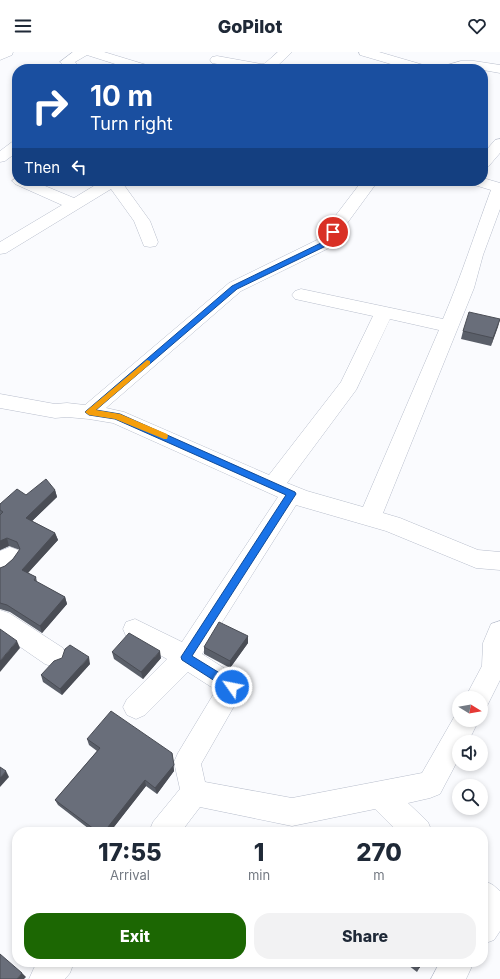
<!DOCTYPE html>
<style>
:root{--surface:#fff;--page:#f2f2f3;--text:#1f2937;--muted:#747a83;--accent:#1c6703}
body{margin:0;font-family:Inter,sans-serif;background:var(--page);color:var(--text);height:100vh;display:flex;flex-direction:column;font-size:15px;white-space:nowrap}
*{box-sizing:border-box;margin:0}
p{font-size:13px;color:var(--muted)}
.icon{flex:none;width:22px;height:22px;fill:none;stroke:currentColor;stroke-width:2;stroke-linecap:round;stroke-linejoin:round}
.map{position:relative;flex:1;overflow:hidden}
.panel{position:absolute;left:12px;top:775px;width:476px;height:140px;display:flex;flex-direction:column;background:var(--surface);border-radius:16px;box-shadow:0 2px 6px #0003}
.panel>*{flex:none}
.top-card{position:absolute;left:12px;top:12px;width:476px;height:122px;border-radius:16px;box-shadow:0 2px 6px #0003;background:#1a4fa0;color:#fff;overflow:hidden}
.needle{width:26px;rotate:101deg}
.controls{position:absolute;left:452px;top:639px;display:grid;gap:8px}
.controls a{display:grid;place-items:center;width:36px;height:36px;border-radius:50%;background:var(--surface);box-shadow:0 2px 6px #0003;font-size:20px}
.pin{position:absolute;display:grid;place-items:center;width:34px;height:34px;color:#fff;margin:-17px;border:2px solid #fff;border-radius:50%;box-shadow:0 1px 4px #0007}
.me{position:absolute;width:44px;margin:-22px;rotate:303deg;stroke-linejoin:round;filter:drop-shadow(0 0 3px #0008)}
.turn{display:flex;align-items:center;gap:14px;height:84px;padding:0 12px;font-size:18px}
.turn .icon{width:52px;height:52px;stroke-width:2.5}
.turn b{display:block;font-size:28px;line-height:34px}
.then{display:flex;align-items:center;height:38px;padding:0 12px;background:#0003;gap:8px;font-size:15px}
.eta{display:flex;justify-content:space-evenly;align-items:center;height:68px;text-align:center}
.eta b{font-size:24px;font-weight:800;line-height:28px}
.primary-button{display:flex;gap:8px;margin-top:auto;padding:8px 12px}
.primary-button a{flex:1;height:46px;border-radius:16px;background:var(--accent);color:#fff;font-size:16px;font-weight:800;line-height:46px;text-align:center}
.primary-button a+a{background:var(--page);color:var(--text)}
header{display:flex;justify-content:space-between;align-items:center;height:52px;padding:0 12px;background:var(--surface);font-size:18px;font-weight:800}
.map>svg:first-child{display:block}
.lines{fill:none;stroke-linecap:round;stroke-linejoin:round}
.minor-casing{stroke:#b8becc;stroke-width:1}
.minor{fill:#fff;fill-rule:evenodd}
.wall{fill:#5a5f69}
.shaded-wall{fill:#4a4d55}
.building{fill:#696e7a;stroke:#4a4d55}
.route{fill:#1a73e8;stroke:#114b97}
.slow{fill:#f59e0b}
</style>
<header><svg class="icon" aria-label="menu" viewBox="0 0 24 24"><path d="M4 6h16M4 12h16M4 18h16"/></svg>GoPilot<svg class="icon" aria-label="heart" viewBox="0 0 24 24"><path d="M12 20l-8-8c-3-5 5-10 8-4 3-6 11-1 8 4z"/></svg></header>
<div class="map">
<svg width="500" height="927" viewBox="0 0 500 927">
<rect width="100%" height="100%" fill="#fafbfe"/>
<g class="lines">
<g class="minor-casing">
<g id="minor">
<polygon points="0,0 13,0 12,3 0,8"/>
<polygon points="73,0 104,0 150,14 152,17 131,17 87,3 75,10 82,17 67,17 60,10"/>
<polygon points="278,0 292,0 274,17 245,17 212,11 210,8 212,5 217,4 261,12 264,12"/>
<polygon points="359,0 379,0 427,14 429,17 408,17 360,3"/>
<polygon points="461,9 474,9 500,13 500,21 483,18 483,17 442,17 444,14"/>
<polygon points="500,87 500,101 488,115 483,117 483,102 495,88"/>
<polygon points="17,89 17,100 5,109 0,110 0,99 12,90"/>
<polygon points="17,125 17,129 33,129 74,146 102,129 121,129 150,169 158,190 156,194 150,195 144,194 134,169 111,137 6,201 0,202 0,190 62,153 15,132 12,129"/>
<path d="M 483,126 L 500,131 L 500,157 L 483,203 L 474,236 L 383,461 L 400,466 L 478,498 L 500,500 L 500,518 L 476,516 L 386,479 L 296,453 L 202,602 L 241,627 L 245,635 L 201,712 L 205,730 L 292,746 L 422,721 L 457,660 L 459,659 L 459,668 L 479,668 L 468,690 L 459,690 L 459,706 L 440,742 L 430,746 L 408,751 L 428,770 L 432,780 L 398,780 L 375,757 L 292,774 L 200,755 L 181,780 L 149,780 L 153,770 L 180,737 L 174,710 L 178,701 L 216,638 L 188,620 L 145,663 L 136,667 L 127,663 L 123,655 L 127,647 L 167,607 L 126,584 L 123,577 L 126,570 L 135,567 L 182,590 L 278,445 L 113,371 L 89,367 L 67,365 L 55,366 L 0,356 L 0,342 L 55,352 L 67,351 L 85,353 L 229,231 L 317,188 L 362,129 L 378,129 L 329,196 L 241,239 L 106,356 L 124,360 L 269,423 L 341,330 L 373,264 L 295,247 L 292,243 L 295,239 L 301,237 L 443,267 C 461,225 475,181 491,138 L 471,132 L 468,129 L 483,129 ZM 390,267 L 439,278 L 363,455 L 307,439 L 287,431 L 356,338 Z"/>
<path d="M 10,495 L 18,498 L 21,504 C 16,514 10,520 0,523 L 0,499 Z"/>
<polygon points="0,558 9,561 63,596 66,604 63,612 54,615 45,612 0,581"/>
<polygon points="500,569 500,628 487,654 481,656 481,646 465,646 482,614 483,591 491,572"/>
<polygon points="483,828 493,833 500,839 500,879 494,888 483,892"/>
<polygon points="39,910 74,910 70,921 65,927 29,927 34,916"/>
<polygon points="440,910 474,910 466,927 431,927"/>
</g>
</g>
<use href="#minor" class="minor"/>
</g>
<g class="wall">
<polygon points="500,267 491,294 461,287 463,279"/>
<polygon points="55,438 57,445 32,469 55,481 58,488 28,521 36,525 37,530 65,545 67,552 42,581 10,560 0,557 0,516 5,514 13,507 20,498 9,494 0,498 0,452 26,443"/>
<polygon points="248,584 248,591 230,616 204,602 204,595"/>
<polygon points="112,600 161,606 143,627 114,607"/>
<polygon points="90,612 62,643 43,630 41,623"/>
<polygon points="87,687 172,701 174,719 157,742 146,734 110,780 93,780 58,753 55,748 97,699 89,693"/>
<polygon points="404,910 423,910 417,920"/>
</g>
<g class="shaded-wall">
<polygon points="500,267 498,275 491,294 493,286"/>
<polygon points="55,438 57,445 28,473 26,466"/>
<polygon points="55,481 58,488 24,525 22,518"/>
<polygon points="7,486 9,494 0,498 0,489"/>
<polygon points="65,545 67,552 42,581 40,574"/>
<polygon points="248,584 248,591 230,616 230,609"/>
<polygon points="17,589 20,596 0,620 0,609"/>
<polygon points="160,599 161,606 143,627 141,620"/>
<polygon points="89,605 90,612 62,643 60,637"/>
<polygon points="172,701 174,719 157,742 155,736"/>
<polygon points="6,719 9,725 0,735 0,726"/>
<polygon points="145,728 146,734 110,780 104,780"/>
<polygon points="22,921 26,925 24,927 17,927"/>
</g>
<g class="building">
<polygon points="469,260 500,267 493,286 463,279"/>
<polygon points="46,427 55,438 26,466 55,481 22,518 36,525 34,528 65,545 40,574 7,553 0,551 0,516 5,514 13,507 20,497 17,490 7,486 0,489 0,463 3,460 0,458 0,452 17,437 26,443"/>
<polygon points="219,570 248,584 230,609 204,595"/>
<polygon points="0,577 17,589 0,609"/>
<polygon points="129,581 160,599 141,620 112,600"/>
<polygon points="70,593 89,605 60,637 41,623 54,609 62,606 65,597"/>
<polygon points="111,659 172,701 174,713 155,736 145,728 104,780 98,780 55,748 100,696 87,687"/>
<polygon points="0,715 6,719 0,726"/>
<polygon points="0,902 22,921 17,927 0,927"/>
<polygon points="412,910 423,910 419,916"/>
</g>
<polygon class="route" points="330,178 336,180 326,194 237,237 96,358 120,362 295,440 296,442 192,604 236,631 237,635 236,638 232,640 182,608 181,605 286,443 115,367 89,363 85,360 232,234 321,191"/>
<polygon class="slow" points="147,308 150,309 150,312 96,358 120,362 167,382 168,384 167,387 164,387 115,367 89,363 85,360"/>
</svg>
<div class="controls">
<a><svg class="needle" viewBox="-14 -14 28 28"><path d="M0-13l5 13h-10z" fill="#e53935"/><path d="M0 13l5-13h-10z" fill="#747a83"/></svg></a>
<a><svg class="icon" aria-label="sound" viewBox="0 0 24 24"><path d="M4 9h4l5-4v14l-5-4H4zM17 9q2 3 0 6"/></svg></a>
<a><svg class="icon" aria-label="search" viewBox="0 0 24 24"><circle cx="10" cy="10" r="6"/><path d="M15 15l6 6"/></svg></a>
</div>
<div class="pin" style="left:333px;top:180px;background:#d93025"><svg class="icon" aria-label="arrive" viewBox="0 0 24 24"><path d="M6 21V4h12l-3 4 3 4H6"/></svg></div>
<svg class="me" style="left:232px;top:635px" viewBox="-20 -20 40 40"><circle r="17" fill="#1a73e8" stroke="#fff" stroke-width="3"/><path d="M0-11L8 9 0 5-8 9z" fill="#fff"/></svg>
<div class="top-card">
<div class="turn"><svg class="icon" aria-label="right" viewBox="0 0 24 24"><path d="M7 20v-9h11M14 6l5 5-5 5"/></svg><div><b>10 m</b>Turn right</div></div>
<div class="then">Then<svg class="icon" aria-label="left" viewBox="0 0 24 24"><path d="M17 20v-9H6M10 6l-5 5 5 5"/></svg></div>
</div>
<section class="panel">
<div class="eta">
<div><b>17:55</b><p>Arrival</p></div>
<div><b>1</b><p>min</p></div>
<div><b>270</b><p>m</p></div>
</div>
<div class="primary-button"><a>Exit</a><a>Share</a></div>
</section>
</div>
